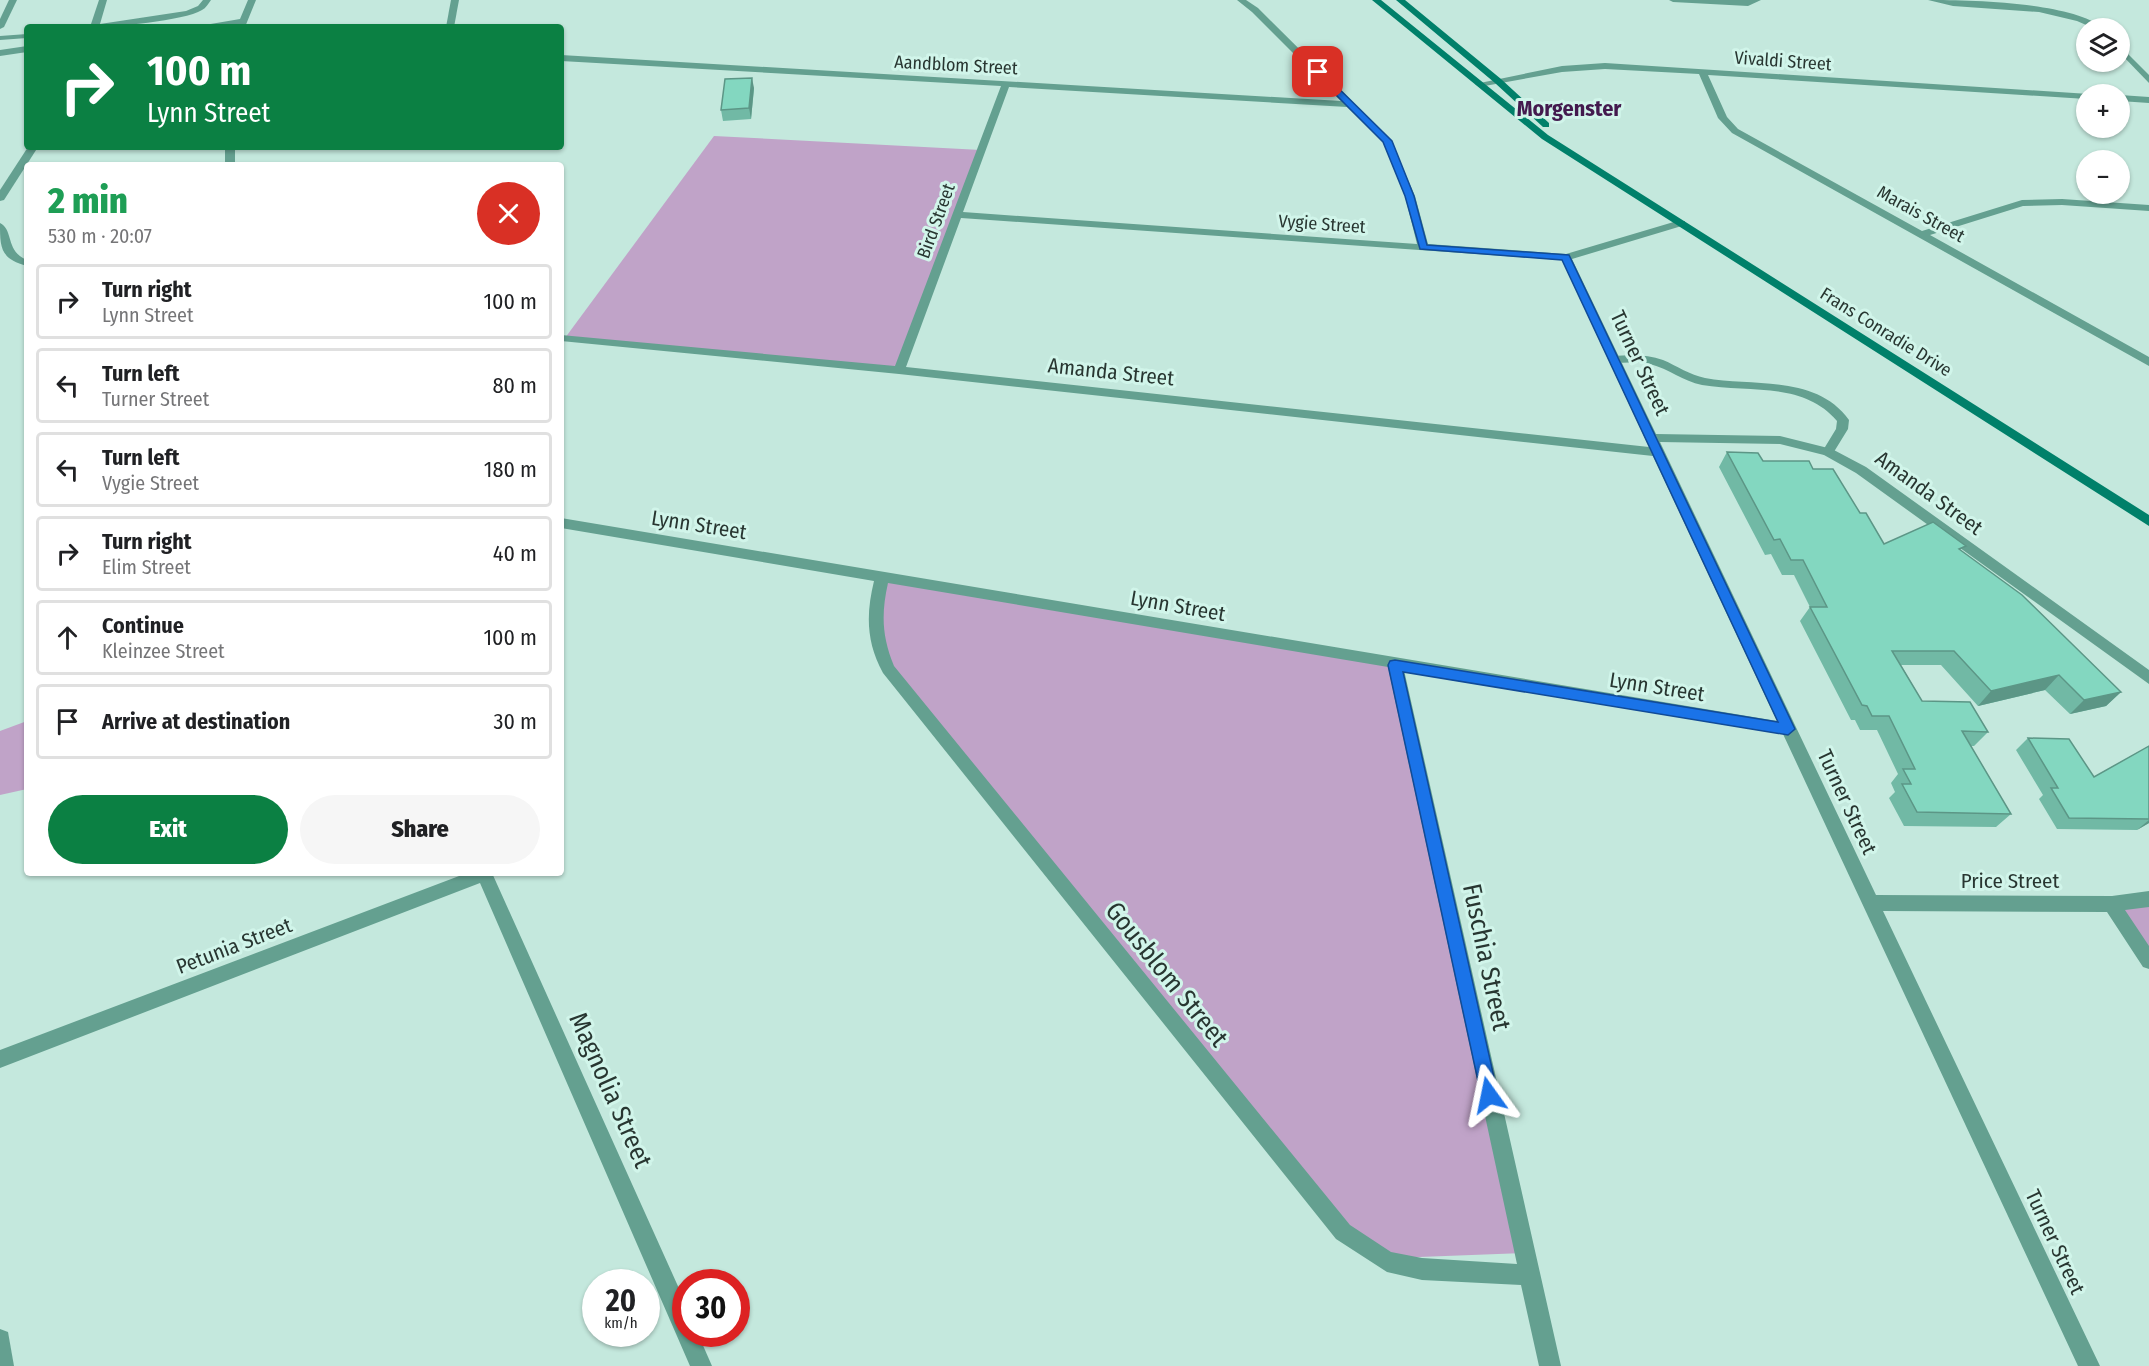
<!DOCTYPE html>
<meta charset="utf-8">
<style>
:root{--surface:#fff;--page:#f6f6f6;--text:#202124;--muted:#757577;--line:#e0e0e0;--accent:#0b8043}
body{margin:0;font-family:"Fira Sans Condensed",sans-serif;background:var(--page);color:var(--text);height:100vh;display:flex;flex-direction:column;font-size:22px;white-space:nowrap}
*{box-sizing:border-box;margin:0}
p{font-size:20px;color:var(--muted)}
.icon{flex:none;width:33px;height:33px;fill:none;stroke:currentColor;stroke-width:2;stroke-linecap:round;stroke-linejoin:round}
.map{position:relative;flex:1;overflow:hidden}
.side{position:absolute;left:24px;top:162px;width:540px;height:714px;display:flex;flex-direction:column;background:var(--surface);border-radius:6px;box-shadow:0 2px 4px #0004}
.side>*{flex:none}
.top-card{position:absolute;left:24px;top:24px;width:540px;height:126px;border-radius:6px;box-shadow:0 2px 4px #0004;background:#0b8043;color:#fff;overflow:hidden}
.fabs{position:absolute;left:2076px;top:18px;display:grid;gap:12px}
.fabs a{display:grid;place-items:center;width:54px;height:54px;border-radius:50%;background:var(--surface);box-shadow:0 2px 4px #0004;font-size:30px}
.speed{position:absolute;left:582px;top:1269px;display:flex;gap:12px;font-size:30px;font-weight:700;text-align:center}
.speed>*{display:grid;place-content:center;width:78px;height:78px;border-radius:50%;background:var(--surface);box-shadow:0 2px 4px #0004;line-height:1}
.speed small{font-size:15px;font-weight:400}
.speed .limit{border:9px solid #d22;background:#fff;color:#111}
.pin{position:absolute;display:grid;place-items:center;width:51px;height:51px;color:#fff;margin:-26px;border-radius:12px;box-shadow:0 3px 9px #0006}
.me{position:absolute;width:66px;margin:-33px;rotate:348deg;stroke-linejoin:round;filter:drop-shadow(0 0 4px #0008)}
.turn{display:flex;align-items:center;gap:21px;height:126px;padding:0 24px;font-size:27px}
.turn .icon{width:78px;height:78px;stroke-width:2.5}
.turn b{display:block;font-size:42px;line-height:51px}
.round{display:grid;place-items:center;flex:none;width:63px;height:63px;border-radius:32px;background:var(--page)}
.summary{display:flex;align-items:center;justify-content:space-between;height:102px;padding:0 24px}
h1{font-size:36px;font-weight:800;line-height:45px;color:#1e9e55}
.primary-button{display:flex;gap:12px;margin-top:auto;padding:12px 24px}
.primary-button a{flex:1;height:69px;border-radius:36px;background:var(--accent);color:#fff;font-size:24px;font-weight:800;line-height:69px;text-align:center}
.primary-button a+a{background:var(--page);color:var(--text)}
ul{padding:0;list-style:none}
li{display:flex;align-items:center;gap:18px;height:75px;margin:0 12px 9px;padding:0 12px;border:3px solid var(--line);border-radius:6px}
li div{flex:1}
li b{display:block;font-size:22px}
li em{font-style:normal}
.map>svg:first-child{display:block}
.green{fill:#c0a3c8}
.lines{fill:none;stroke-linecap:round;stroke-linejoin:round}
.lane{fill:#64a090;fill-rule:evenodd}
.street{fill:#64a090;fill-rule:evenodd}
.secondary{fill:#00806a;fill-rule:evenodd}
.wall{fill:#71b9a5}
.shaded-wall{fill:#5c9686}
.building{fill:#83d7c0;stroke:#5c9686;stroke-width:1.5}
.route{fill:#1a73e8;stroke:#114b97;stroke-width:1.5}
.labels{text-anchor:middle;stroke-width:6;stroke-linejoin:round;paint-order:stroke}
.far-street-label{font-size:18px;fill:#283631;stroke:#d1f5ea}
.street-label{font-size:21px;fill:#283631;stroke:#d1f5ea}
.far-district-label{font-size:22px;font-weight:bold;fill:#431a4e;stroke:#d1f5ea}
.near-street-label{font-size:26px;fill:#283631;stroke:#d1f5ea}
</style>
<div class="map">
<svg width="2149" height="1366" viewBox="0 0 2149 1366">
<rect width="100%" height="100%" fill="#c4e8dd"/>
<g class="green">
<polygon points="714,136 981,150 899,370 565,338"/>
<polygon points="889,578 1395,665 1524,1253 1393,1258 1355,1232 887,664 876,621"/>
<polygon points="27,721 27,789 0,795 0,731"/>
<polygon points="2149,899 2149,961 2112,904"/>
</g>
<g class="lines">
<g class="lane">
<polygon points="9,0 17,0 4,27 0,29 0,19"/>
<path d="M 99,0 L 107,0 L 100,24 L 186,11 L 198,6 L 203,0 L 211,0 C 208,4 206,8 202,10 C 184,21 113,27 90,27 Z"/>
<polygon points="1669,0 1761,0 1748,6 1673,2"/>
<polygon points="27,34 27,38 0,40 0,36"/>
<path d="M 1613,356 C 1630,355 1647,354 1663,360 C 1677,366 1690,375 1705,378 C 1754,387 1816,374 1849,420 L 1848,429 L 1832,455 L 1824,455 L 1822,452 L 1836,429 L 1837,421 C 1803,381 1748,393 1702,385 C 1683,381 1669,369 1650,364 C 1637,360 1622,365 1609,361 L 1609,357 Z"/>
</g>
<g class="street">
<polygon points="248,0 256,0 245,27 237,27 238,24 193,27 240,19"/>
<polygon points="451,0 459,0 454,27 446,27"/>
<path d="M 1237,0 L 1246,0 L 1258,8 L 1390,139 L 1415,196 L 1428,244 L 1566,254 L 1677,221 L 1685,221 L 1685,225 L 1572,259 L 1656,434 L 1780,436 L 1832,449 L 1866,467 L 2149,670 L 2149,684 L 1856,473 L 1824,455 L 1780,444 L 1660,442 L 1876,895 L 2112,896 L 2149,891 L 2149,907 L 2125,910 L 2149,946 L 2149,969 L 2143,967 L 2107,912 L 1883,911 L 2100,1366 L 2078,1366 L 1783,734 L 1404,670 L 1561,1366 L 1539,1366 L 1521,1285 L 1422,1280 L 1387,1272 L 1336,1239 L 883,673 C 866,642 866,614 874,581 L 561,528 L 561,518 L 1777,721 L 1653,456 L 899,374 L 561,341 L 561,335 L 895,366 L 1001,86 L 561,61 L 561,55 L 1341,101 L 1252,12 ZM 1009,87 L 1347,107 L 1383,142 L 1405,196 L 1417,244 L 963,212 ZM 961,218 L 1562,260 L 1649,447 L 906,367 ZM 888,583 L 1388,667 L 1517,1264 L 1422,1258 L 1391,1252 L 1350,1225 L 894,666 C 882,637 881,614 888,583 Z"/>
<path d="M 1928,0 C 1970,0 2071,2 2103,28 L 2093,28 L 2077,21 L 2039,12 L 1953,6 Z"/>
<polygon points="27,46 27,52 0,56 0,50"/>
<polygon points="2120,46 2149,75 2149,83 2120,53"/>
<polygon points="1605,63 2089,94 2086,94 2086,99 1708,75 1727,117 1738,129 1922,231 2022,200 2062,199 2149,205 2149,211 2062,205 2023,206 1930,235 2149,357 2149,366 1732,133 1718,118 1699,74 1605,69 1562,72 1479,87 1475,84 1562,66"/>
<polygon points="2120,95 2149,97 2149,103 2120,101"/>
<polygon points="28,147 38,147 4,200 0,201 0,190"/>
<rect x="225" y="147" width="10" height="18"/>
<path d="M 0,223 C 14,230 5,251 27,260 L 27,266 C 0,259 0,247 0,223 Z"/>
<polygon points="467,873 492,873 686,1304 686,1334 698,1334 712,1366 690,1366 480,883 0,1068 0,1050"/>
<polygon points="0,1329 8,1332 14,1366 0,1366"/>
</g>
<g class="secondary">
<polygon points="1372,0 1381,0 1548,135 2149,515 2149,526 1542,139"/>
<polygon points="1396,0 1405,0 1501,79 1549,123 1549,127 1543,127 1495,83"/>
</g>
</g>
<g class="wall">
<polygon points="754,88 751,119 723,121 721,110"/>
<polygon points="1727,452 1763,461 1813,469 1860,513 1884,544 1962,551 2121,692 2106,706 2070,714 2045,690 1978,706 1941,665 1901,665 1922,701 1988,732 1974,746 1971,746 2011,814 1996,827 1904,826 1889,798 1895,792 1891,783 1898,774 1877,730 1860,730 1855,720 1851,720 1800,621 1810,607 1794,575 1782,575 1771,554 1765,555 1719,467"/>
<polygon points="2028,738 2094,777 2149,746 2149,823 2137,830 2057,829 2039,799 2043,795 2016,750"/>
</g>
<g class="shaded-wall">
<polygon points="752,78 754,88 751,119 749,108"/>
<polygon points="2059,675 2045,690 1978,706 1991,691"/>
<polygon points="2121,692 2106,706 2070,714 2084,700"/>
<polygon points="2149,820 2149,823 2137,830"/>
</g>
<g class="building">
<polygon points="752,78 749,108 721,110 725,79"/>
<polygon points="1727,452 1758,453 1763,461 1809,461 1813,469 1833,469 1860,513 1866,513 1884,544 1933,522 1966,546 1959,549 2022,595 2121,692 2084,700 2059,675 1991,691 1954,651 1892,651 1922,701 1970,702 1988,732 1962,731 2011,814 1917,812 1902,784 1911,784 1903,769 1915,769 1889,716 1872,716 1867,706 1862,705 1810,607 1827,607 1803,560 1791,560 1780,539 1774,540"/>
<polygon points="2028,738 2069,739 2094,777 2149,746 2149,819 2069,818 2051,788 2058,788"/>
</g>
<polygon class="route" points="1315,71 1321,71 1392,141 1414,196 1427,245 1569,255 1795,729 1788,735 1403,672 1498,1095 1496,1101 1489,1103 1483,1101 1481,1095 1388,665 1390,661 1395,660 1778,722 1562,260 1420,249 1405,196 1383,142 1315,74"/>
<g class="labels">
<g class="far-street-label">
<text transform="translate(1783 61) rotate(4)" y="6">Vivaldi Street</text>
<text transform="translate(956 65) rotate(3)" y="6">Aandblom Street</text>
<text transform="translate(1921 214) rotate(29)" y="6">Marais Street</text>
<text transform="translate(936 221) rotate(-70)" y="6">Bird Street</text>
<text transform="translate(1322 224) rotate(4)" y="6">Vygie Street</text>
<text transform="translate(1886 332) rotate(32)" y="6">Frans Conradie Drive</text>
</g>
<g class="street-label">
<text transform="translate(1640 363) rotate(65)" y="7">Turner Street</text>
<text transform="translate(1111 372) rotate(6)" y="7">Amanda Street</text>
<text transform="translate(1929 493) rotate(36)" y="7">Amanda Street</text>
<text transform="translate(699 525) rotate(9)" y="7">Lynn Street</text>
<text transform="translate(1178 606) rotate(10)" y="7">Lynn Street</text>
<text transform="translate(1657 687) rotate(9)" y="7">Lynn Street</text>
<text transform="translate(1847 802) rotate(65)" y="7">Turner Street</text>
<text x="2010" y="888">Price Street</text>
<text transform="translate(234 946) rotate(-21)" y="7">Petunia Street</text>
<text transform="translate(2055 1242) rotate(65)" y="7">Turner Street</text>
</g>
<g class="far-district-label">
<text x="1569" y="116">Morgenster</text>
</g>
<g class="near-street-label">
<text transform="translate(1487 957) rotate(78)" y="9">Fuschia Street</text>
<text transform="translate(1167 974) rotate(51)" y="9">Gousblom Street</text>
<text transform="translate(611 1090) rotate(66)" y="9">Magnolia Street</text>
</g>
</g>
</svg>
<div class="fabs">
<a><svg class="icon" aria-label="layers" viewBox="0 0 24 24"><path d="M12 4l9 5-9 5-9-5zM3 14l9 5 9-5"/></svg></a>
<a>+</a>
<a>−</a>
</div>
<div class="speed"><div>20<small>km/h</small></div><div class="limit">30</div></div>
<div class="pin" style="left:1318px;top:72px;background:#d93025"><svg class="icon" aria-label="arrive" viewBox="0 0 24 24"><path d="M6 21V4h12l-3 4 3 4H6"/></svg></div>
<svg class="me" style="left:1489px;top:1095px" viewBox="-20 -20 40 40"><path d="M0-17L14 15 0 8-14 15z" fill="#1a73e8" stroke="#fff" stroke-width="4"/></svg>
<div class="top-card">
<div class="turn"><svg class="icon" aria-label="right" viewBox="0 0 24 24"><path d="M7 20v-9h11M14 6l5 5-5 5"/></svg><div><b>100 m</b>Lynn Street</div></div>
</div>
<section class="side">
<div class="summary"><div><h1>2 min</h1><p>530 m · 20:07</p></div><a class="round" style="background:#d93025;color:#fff"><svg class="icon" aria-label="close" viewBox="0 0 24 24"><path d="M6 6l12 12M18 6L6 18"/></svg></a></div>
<ul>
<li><svg class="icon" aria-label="right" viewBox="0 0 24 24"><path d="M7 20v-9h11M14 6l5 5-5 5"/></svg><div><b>Turn right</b><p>Lynn Street</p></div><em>100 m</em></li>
<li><svg class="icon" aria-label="left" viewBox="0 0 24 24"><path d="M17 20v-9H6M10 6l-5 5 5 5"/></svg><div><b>Turn left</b><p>Turner Street</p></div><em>80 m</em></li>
<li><svg class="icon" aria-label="left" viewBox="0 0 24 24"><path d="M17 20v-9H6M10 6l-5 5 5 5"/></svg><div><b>Turn left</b><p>Vygie Street</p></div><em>180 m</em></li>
<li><svg class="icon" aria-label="right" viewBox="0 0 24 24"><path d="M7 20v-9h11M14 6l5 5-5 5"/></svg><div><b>Turn right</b><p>Elim Street</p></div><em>40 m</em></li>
<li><svg class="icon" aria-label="ahead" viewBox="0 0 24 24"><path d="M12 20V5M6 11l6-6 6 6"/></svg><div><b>Continue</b><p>Kleinzee Street</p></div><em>100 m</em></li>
<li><svg class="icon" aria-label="arrive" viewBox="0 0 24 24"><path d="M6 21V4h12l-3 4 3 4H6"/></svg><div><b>Arrive at destination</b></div><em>30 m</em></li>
</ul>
<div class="primary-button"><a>Exit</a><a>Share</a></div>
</section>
</div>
